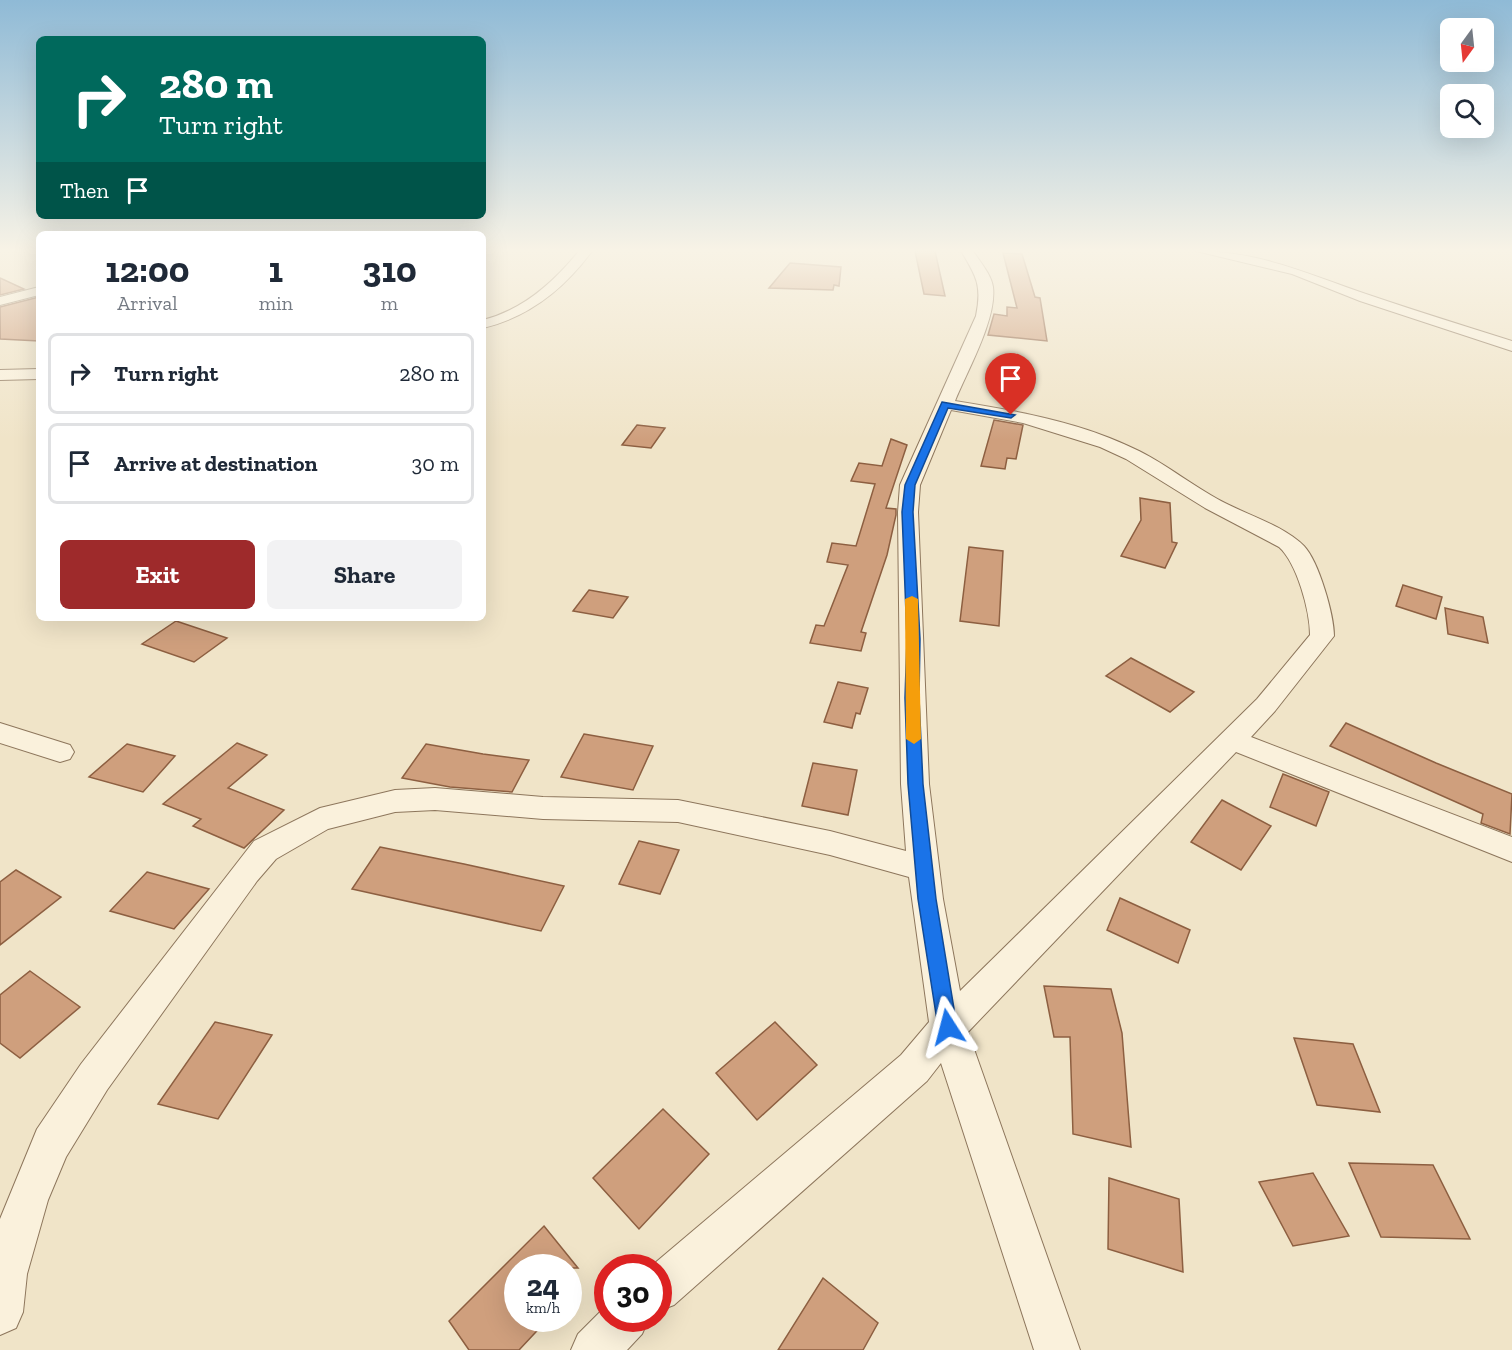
<!DOCTYPE html>
<style>
:root{--surface:#fff;--page:#f2f2f3;--text:#1f2937;--muted:#747a83;--line:#e0e1e3;--accent:#9e2a2b}
body{margin:0;font-family:"Zilla Slab",serif;background:var(--page);color:var(--text);height:100vh;display:flex;flex-direction:column;font-size:22px;white-space:nowrap}
*{box-sizing:border-box;margin:0}
p{font-size:20px;color:var(--muted)}
.icon{flex:none;width:33px;height:33px;fill:none;stroke:currentColor;stroke-width:2;stroke-linecap:round;stroke-linejoin:round}
.map{position:relative;flex:1;overflow:hidden}
.panel{position:absolute;left:36px;top:231px;width:450px;height:390px;display:flex;flex-direction:column;background:var(--surface);border-radius:9px;box-shadow:0 6px 24px #0002}
.panel>*{flex:none}
.top-card{position:absolute;left:36px;top:36px;width:450px;height:183px;border-radius:9px;box-shadow:0 6px 24px #0002;background:#00695c;color:#fff;overflow:hidden}
.needle{width:39px;rotate:195deg}
.buttons{position:absolute;left:1440px;top:18px;display:grid;gap:12px}
.buttons a{display:grid;place-items:center;width:54px;height:54px;border-radius:9px;background:var(--surface);box-shadow:0 6px 24px #0002;font-size:30px}
.speed{position:absolute;left:504px;top:1254px;display:flex;gap:12px;font-size:30px;font-weight:700;text-align:center}
.speed>*{display:grid;place-content:center;width:78px;height:78px;border-radius:50%;background:var(--surface);box-shadow:0 6px 24px #0002;line-height:1}
.speed small{font-size:15px;font-weight:400}
.speed .limit{border:9px solid #d22;background:#fff;color:#111}
.pin{position:absolute;display:grid;place-items:center;width:51px;height:51px;color:#fff;margin:-62px -26px;border-radius:50% 50% 50% 0;rotate:-45deg;box-shadow:0 0 6px #0007}
.pin .icon{rotate:45deg}
.me{position:absolute;width:66px;margin:-33px;rotate:351deg;stroke-linejoin:round;filter:drop-shadow(0 0 4px #0008)}
.turn{display:flex;align-items:center;gap:21px;height:126px;padding:0 24px;font-size:27px}
.turn .icon{width:78px;height:78px;stroke-width:2.5}
.turn b{display:block;font-size:42px;line-height:51px}
.then{display:flex;align-items:center;height:57px;padding:0 24px;background:#0003;gap:12px;font-size:22px}
.eta{display:flex;justify-content:space-evenly;align-items:center;height:102px;text-align:center}
.eta b{font-size:36px;font-weight:700;line-height:42px}
.primary-button{display:flex;gap:12px;margin-top:auto;padding:12px 24px}
.primary-button a{flex:1;height:69px;border-radius:9px;background:var(--accent);color:#fff;font-size:24px;font-weight:700;line-height:69px;text-align:center}
.primary-button a+a{background:var(--page);color:var(--text)}
ul{padding:0;list-style:none}
li{display:flex;align-items:center;gap:18px;height:81px;margin:0 12px 9px;padding:0 12px;border:3px solid var(--line);border-radius:9px}
li div{flex:1}
li b{display:block;font-size:22px}
li em{font-style:normal}
.map>svg:first-child{display:block}
.building{fill:#cf9f7d;stroke:#8d5f41;stroke-width:1.5}
.lines{fill:none;stroke-linecap:round;stroke-linejoin:round}
.street-casing{stroke:#8d765c;stroke-width:2}
.street{fill:#faf1dc;fill-rule:evenodd}
.route{fill:#1a73e8;stroke:#114b97;stroke-width:1.5}
.slow{fill:#f59e0b}
</style>
<div class="map">
<svg width="1512" height="1350" viewBox="0 0 1512 1350">
<rect width="100%" height="100%" fill="#f0e4c8"/>
<g class="building">
<polygon points="915,251 935,251 945,296 924,294"/>
<polygon points="1003,253 1022,254 1035,297 1040,298 1047,341 988,335 994,314 1007,316 1007,307 1017,308"/>
<polygon points="790,263 841,267 839,286 834,285 833,290 769,288"/>
<polygon points="0,278 24,289 0,295"/>
<polygon points="39,297 39,341 0,339 0,307"/>
<polygon points="994,420 1023,425 1016,459 1007,458 1005,469 981,466"/>
<polygon points="637,425 665,428 651,448 622,445"/>
<polygon points="891,439 907,445 886,508 896,509 896,515 887,555 861,632 866,633 861,651 810,643 816,625 824,626 848,565 827,562 832,543 856,546 875,484 851,481 859,463 882,466"/>
<polygon points="1140,498 1170,503 1172,542 1177,543 1165,568 1121,556 1141,520"/>
<polygon points="969,547 1003,551 999,626 960,621"/>
<polygon points="1403,585 1442,597 1436,619 1396,606"/>
<polygon points="589,590 628,597 613,618 573,611"/>
<polygon points="1445,608 1483,617 1488,643 1448,634"/>
<polygon points="176,621 227,638 194,662 142,644"/>
<polygon points="1131,658 1194,692 1170,712 1106,676"/>
<polygon points="838,682 868,688 860,714 856,713 852,728 824,722"/>
<polygon points="1346,723 1436,763 1512,794 1510,834 1481,823 1483,814 1330,746"/>
<polygon points="584,734 653,746 633,790 561,777"/>
<polygon points="237,743 267,755 228,788 284,810 244,848 193,826 201,819 163,804"/>
<polygon points="127,744 175,756 143,792 89,777"/>
<polygon points="426,744 483,754 529,760 512,792 450,787 402,778"/>
<polygon points="813,763 857,770 848,815 802,806"/>
<polygon points="1283,774 1329,792 1316,826 1270,807"/>
<polygon points="1222,800 1271,826 1241,870 1191,842"/>
<polygon points="639,841 679,850 660,894 619,884"/>
<polygon points="380,847 464,864 564,886 541,931 352,889"/>
<polygon points="16,870 61,897 0,945 0,882"/>
<polygon points="147,872 209,889 174,929 110,911"/>
<polygon points="1120,898 1190,930 1178,963 1107,930"/>
<polygon points="30,971 80,1007 20,1058 0,1043 0,995"/>
<polygon points="1044,986 1111,989 1122,1033 1131,1147 1073,1134 1070,1037 1054,1037"/>
<polygon points="215,1022 272,1035 218,1119 158,1104"/>
<polygon points="775,1022 817,1065 757,1120 716,1073"/>
<polygon points="1294,1038 1353,1044 1380,1112 1317,1105"/>
<polygon points="663,1109 709,1154 639,1229 593,1178"/>
<polygon points="1349,1163 1433,1165 1470,1239 1381,1237"/>
<polygon points="1313,1173 1349,1236 1293,1246 1259,1182"/>
<polygon points="1109,1178 1179,1199 1183,1272 1108,1249"/>
<polygon points="544,1226 578,1268 518,1268 518,1318 549,1318 519,1350 469,1350 449,1321"/>
<polygon points="823,1278 878,1323 863,1350 778,1350"/>
</g>
<g class="lines">
<g class="street-casing">
<g id="street">
<path d="M 579,251 L 592,251 C 564,289 529,317 483,328 L 483,320 C 523,310 554,282 579,251 Z"/>
<path d="M 961,251 L 973,251 C 980,262 991,274 993,287 C 997,319 967,371 955,401 C 1017,411 1082,422 1139,451 C 1167,465 1193,486 1221,501 C 1247,515 1283,525 1304,546 C 1319,562 1334,615 1334,636 L 1275,711 L 1251,737 L 1512,837 L 1512,862 L 1236,752 L 968,1032 L 1080,1350 L 1034,1350 L 941,1063 L 927,1081 L 674,1305 L 658,1311 L 658,1268 L 649,1268 L 901,1055 L 929,1022 L 909,877 L 830,855 L 678,822 L 543,819 L 435,810 L 395,812 L 328,829 L 276,859 L 257,881 L 107,1090 L 66,1157 L 48,1200 L 27,1274 L 23,1312 L 16,1328 L 0,1335 L 0,1219 L 37,1129 L 81,1064 L 254,841 L 320,808 L 395,790 L 435,788 L 543,797 L 678,800 L 830,831 L 906,851 L 901,784 L 898,512 L 900,485 L 976,316 C 982,286 977,277 961,251 ZM 951,410 L 1023,423 L 1100,447 L 1126,459 L 1205,508 L 1279,547 C 1297,563 1310,611 1310,635 L 1257,699 L 960,991 L 943,899 L 929,784 L 918,512 L 920,485 Z"/>
<path d="M 1196,251 C 1261,251 1312,276 1372,296 C 1419,312 1465,326 1512,341 L 1512,351 L 1360,301 L 1292,274 Z"/>
<polygon points="39,287 39,295 0,305 0,297"/>
<polygon points="39,369 39,379 0,380 0,370"/>
<polygon points="0,723 70,745 74,752 70,759 60,762 0,743"/>
<polygon points="608,1304 608,1318 649,1318 642,1334 627,1350 571,1350 578,1334"/>
</g>
</g>
<use href="#street" class="street"/>
</g>
<linearGradient id="sky" x2="0" y2="1"><stop stop-color="#8fbad6"/><stop offset="0.57" stop-color="#f8f3e6"/><stop offset="1" stop-color="#f8f3e6" stop-opacity="0"/></linearGradient>
<rect width="1512" height="440" fill="url(#sky)"/>
<polygon class="route" points="942,402 1015,415 1011,418 948,408 915,485 913,512 920,639 919,698 923,784 936,899 957,1027 955,1034 948,1036 941,1034 938,1027 918,899 908,784 905,698 907,639 902,512 905,485"/>
<polygon class="slow" points="912,596 918,599 921,739 914,744 906,739 905,599"/>
</svg>
<div class="buttons">
<a><svg class="needle" viewBox="-14 -14 28 28"><path d="M0-13l5 13h-10z" fill="#e53935"/><path d="M0 13l5-13h-10z" fill="#747a83"/></svg></a>
<a><svg class="icon" aria-label="search" viewBox="0 0 24 24"><circle cx="10" cy="10" r="6"/><path d="M15 15l6 6"/></svg></a>
</div>
<div class="speed"><div>24<small>km/h</small></div><div class="limit">30</div></div>
<div class="pin" style="left:1011px;top:415px;background:#d93025"><svg class="icon" aria-label="arrive" viewBox="0 0 24 24"><path d="M6 21V4h12l-3 4 3 4H6"/></svg></div>
<svg class="me" style="left:948px;top:1027px" viewBox="-20 -20 40 40"><path d="M0-17L14 15 0 8-14 15z" fill="#1a73e8" stroke="#fff" stroke-width="4"/></svg>
<div class="top-card">
<div class="turn"><svg class="icon" aria-label="right" viewBox="0 0 24 24"><path d="M7 20v-9h11M14 6l5 5-5 5"/></svg><div><b>280 m</b>Turn right</div></div>
<div class="then">Then<svg class="icon" aria-label="arrive" viewBox="0 0 24 24"><path d="M6 21V4h12l-3 4 3 4H6"/></svg></div>
</div>
<section class="panel">
<div class="eta">
<div><b>12:00</b><p>Arrival</p></div>
<div><b>1</b><p>min</p></div>
<div><b>310</b><p>m</p></div>
</div>
<ul>
<li><svg class="icon" aria-label="right" viewBox="0 0 24 24"><path d="M7 20v-9h11M14 6l5 5-5 5"/></svg><div><b>Turn right</b></div><em>280 m</em></li>
<li><svg class="icon" aria-label="arrive" viewBox="0 0 24 24"><path d="M6 21V4h12l-3 4 3 4H6"/></svg><div><b>Arrive at destination</b></div><em>30 m</em></li>
</ul>
<div class="primary-button"><a>Exit</a><a>Share</a></div>
</section>
</div>
